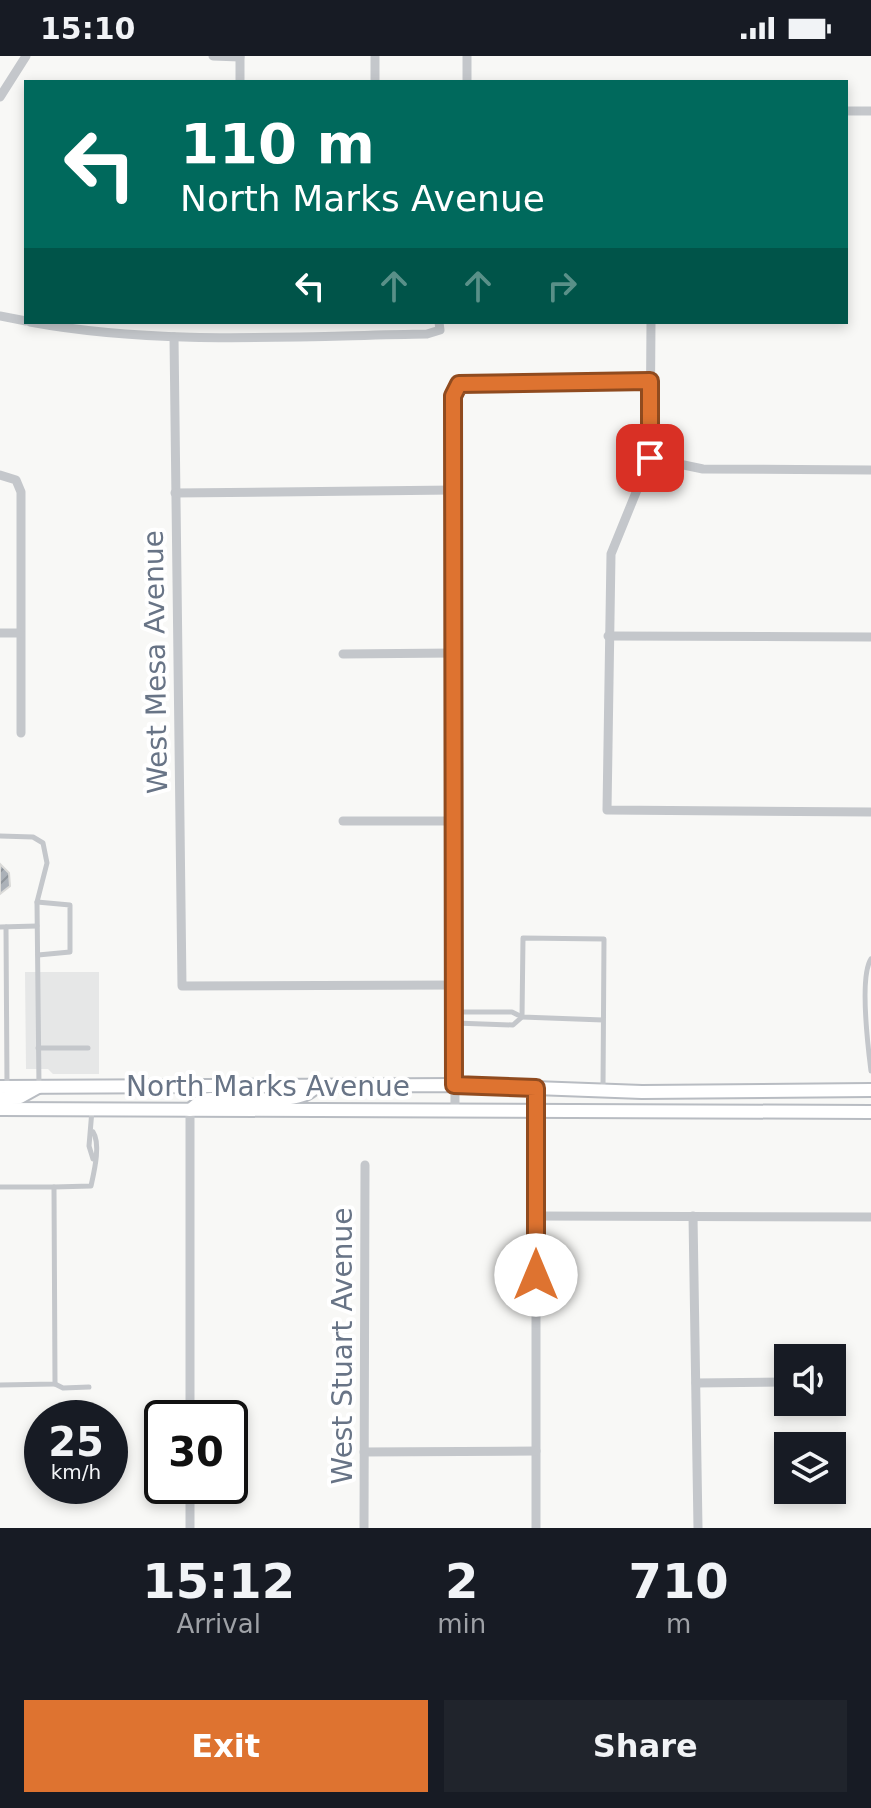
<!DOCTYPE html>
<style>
:root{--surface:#171b24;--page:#20242c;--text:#f1f3f6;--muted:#9ea1a6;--accent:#de7330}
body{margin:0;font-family:"DejaVu Sans",sans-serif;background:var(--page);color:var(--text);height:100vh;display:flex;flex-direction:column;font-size:30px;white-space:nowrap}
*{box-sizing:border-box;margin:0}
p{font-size:26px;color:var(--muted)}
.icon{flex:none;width:44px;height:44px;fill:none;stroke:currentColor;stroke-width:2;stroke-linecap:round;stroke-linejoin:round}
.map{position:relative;height:1472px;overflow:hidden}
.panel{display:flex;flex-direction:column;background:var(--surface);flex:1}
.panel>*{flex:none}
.hud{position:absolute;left:24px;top:24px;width:824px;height:244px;border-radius:0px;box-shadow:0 4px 12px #0003;background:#00695c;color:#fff;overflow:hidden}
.buttons{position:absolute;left:774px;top:1288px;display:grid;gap:16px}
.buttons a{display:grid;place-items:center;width:72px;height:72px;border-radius:0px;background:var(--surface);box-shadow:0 4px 12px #0003;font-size:40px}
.speed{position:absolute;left:24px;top:1344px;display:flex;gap:16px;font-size:40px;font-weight:700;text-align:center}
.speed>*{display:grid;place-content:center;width:104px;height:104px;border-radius:50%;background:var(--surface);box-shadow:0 4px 12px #0003;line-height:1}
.speed small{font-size:20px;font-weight:400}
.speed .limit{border:4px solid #111;border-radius:12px;background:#fff;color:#111}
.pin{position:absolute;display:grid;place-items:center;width:68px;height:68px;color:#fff;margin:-34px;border-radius:16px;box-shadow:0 4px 12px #0006}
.me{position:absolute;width:88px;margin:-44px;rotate:0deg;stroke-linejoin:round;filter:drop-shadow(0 0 6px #0008)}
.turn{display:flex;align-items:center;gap:28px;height:168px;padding:0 24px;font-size:36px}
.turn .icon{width:104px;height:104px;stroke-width:2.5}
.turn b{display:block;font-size:56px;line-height:68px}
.lanes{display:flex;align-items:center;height:76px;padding:0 24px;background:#0003;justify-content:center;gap:40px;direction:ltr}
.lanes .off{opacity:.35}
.eta{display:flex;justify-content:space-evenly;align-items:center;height:136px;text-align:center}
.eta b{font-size:48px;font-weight:800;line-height:56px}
.primary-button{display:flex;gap:16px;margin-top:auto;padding:16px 24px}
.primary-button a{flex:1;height:92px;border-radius:0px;background:var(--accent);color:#fff;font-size:32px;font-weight:800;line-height:92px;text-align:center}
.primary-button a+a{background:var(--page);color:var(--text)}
.status{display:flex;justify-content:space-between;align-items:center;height:56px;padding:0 40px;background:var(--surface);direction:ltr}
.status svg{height:22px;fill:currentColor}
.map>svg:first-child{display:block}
.built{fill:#e6e7e7}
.building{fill:url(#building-hatch);stroke:#dadad8;stroke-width:2}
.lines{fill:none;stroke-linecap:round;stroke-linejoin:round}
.secondary-casing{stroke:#b8bcc2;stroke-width:16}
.service{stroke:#c4c7cb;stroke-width:5}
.minor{stroke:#c4c7cb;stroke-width:9}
.secondary{stroke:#fff;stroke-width:12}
.route-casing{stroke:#904b1f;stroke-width:20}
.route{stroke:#de7330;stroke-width:14}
.labels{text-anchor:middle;stroke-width:8;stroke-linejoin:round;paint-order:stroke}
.street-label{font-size:28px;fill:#687486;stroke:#fff}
</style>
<div class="status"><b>15:10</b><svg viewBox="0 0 49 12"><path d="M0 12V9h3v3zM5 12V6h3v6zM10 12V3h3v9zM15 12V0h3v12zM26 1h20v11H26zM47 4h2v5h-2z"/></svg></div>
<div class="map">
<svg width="871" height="1472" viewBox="0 0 871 1472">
<defs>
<pattern id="building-hatch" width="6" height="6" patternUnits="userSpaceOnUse" patternTransform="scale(2)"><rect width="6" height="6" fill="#abb1b8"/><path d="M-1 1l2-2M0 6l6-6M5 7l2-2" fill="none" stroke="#8f959b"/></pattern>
</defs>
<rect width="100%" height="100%" fill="#f8f8f6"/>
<polygon class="built" points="25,916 99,916 99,1018 53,1018 48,1013 26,1013"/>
<polygon class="building" points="0,808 9,817 10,830 0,838"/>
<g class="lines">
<g class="secondary-casing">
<g id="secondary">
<polyline points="0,1031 454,1029 642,1036 871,1034"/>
<polyline points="0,1043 20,1041 38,1031"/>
<polyline points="0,1053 871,1056"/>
<path d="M 190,1054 L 202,1044 C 229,1039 293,1051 312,1034"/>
</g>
</g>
<g class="service">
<polyline points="0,780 33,781 43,787 47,807 37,846 39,1030"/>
<polyline points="37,846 70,849 70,896 38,899"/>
<polyline points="0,871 37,870"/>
<polyline points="6,871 7,1030"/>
<path d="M 871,903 C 859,921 868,991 871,1015"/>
<polyline points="455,956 512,956 522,961 513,969 455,967"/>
<polyline points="603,964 522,961 523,882 604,883 603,1033"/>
<polyline points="38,992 88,992"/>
<polyline points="92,1054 89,1090 93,1103"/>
<polyline points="0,1131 54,1131 55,1328 0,1329"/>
<path d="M 54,1131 L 91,1130 C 94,1116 101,1088 93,1076"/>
<polyline points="55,1328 63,1332 89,1331"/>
</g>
<g class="minor">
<polyline points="213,0 240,1"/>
<polyline points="240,0 240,26"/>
<polyline points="375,0 375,26"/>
<polyline points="467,0 467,26"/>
<polyline points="0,41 26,0"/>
<polyline points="846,55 871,55"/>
<polyline points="0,260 26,265"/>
<path d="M 30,266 C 160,290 296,280 427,278 L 440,274 L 439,266"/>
<polyline points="651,266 650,402 611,498 607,754 871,756"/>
<polyline points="174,281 182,930 454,929"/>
<polyline points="650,402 703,413 871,414"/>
<polyline points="0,419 16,424 21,436 21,677"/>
<polyline points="175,437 454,434"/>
<polyline points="0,577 20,577"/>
<polyline points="608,580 871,581"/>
<polyline points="343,598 454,597"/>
<polyline points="343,765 454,765"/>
<polyline points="536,1032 536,1472"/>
<polyline points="455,1053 453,340 459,328 650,325"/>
<polyline points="536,1160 871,1161"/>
<polyline points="693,1160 698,1472"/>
<polyline points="696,1327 788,1326"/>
<polyline points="190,1362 190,1054"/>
<polyline points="364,1396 536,1395"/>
<polyline points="190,1430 190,1472"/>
<polyline points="364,1472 365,1109"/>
</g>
<use href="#secondary" class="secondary"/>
</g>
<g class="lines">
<g class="route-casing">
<polyline id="route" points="536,1219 536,1032 454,1029 453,340 459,328 650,325 650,402"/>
</g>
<use href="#route" class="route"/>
</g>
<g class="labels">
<g class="street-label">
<text transform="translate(155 606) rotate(-91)" y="10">West Mesa Avenue</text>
<text x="268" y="1040">North Marks Avenue</text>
<text transform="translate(342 1290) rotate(-90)" y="10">West Stuart Avenue</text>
</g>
</g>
</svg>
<div class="buttons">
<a><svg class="icon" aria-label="sound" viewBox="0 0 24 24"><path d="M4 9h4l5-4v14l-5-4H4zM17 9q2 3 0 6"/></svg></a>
<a><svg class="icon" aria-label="layers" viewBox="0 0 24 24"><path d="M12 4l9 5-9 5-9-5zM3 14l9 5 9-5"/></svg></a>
</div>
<div class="speed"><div>25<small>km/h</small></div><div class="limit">30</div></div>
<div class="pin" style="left:650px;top:402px;background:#d93025"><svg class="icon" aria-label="arrive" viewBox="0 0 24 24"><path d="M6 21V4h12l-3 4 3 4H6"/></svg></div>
<svg class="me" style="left:536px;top:1219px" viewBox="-20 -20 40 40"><circle r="19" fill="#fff"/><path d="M0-13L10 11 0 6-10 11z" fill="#de7330"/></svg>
<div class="hud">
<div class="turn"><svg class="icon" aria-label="left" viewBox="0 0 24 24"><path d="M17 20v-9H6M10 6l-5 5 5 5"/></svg><div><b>110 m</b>North Marks Avenue</div></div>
<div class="lanes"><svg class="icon" aria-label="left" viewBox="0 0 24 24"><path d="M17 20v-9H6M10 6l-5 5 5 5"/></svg><svg class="icon off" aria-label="ahead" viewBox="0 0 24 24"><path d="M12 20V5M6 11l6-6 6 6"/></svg><svg class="icon off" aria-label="ahead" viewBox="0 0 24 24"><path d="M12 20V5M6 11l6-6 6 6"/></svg><svg class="icon off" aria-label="right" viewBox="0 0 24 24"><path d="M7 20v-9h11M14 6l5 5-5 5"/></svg></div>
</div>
</div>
<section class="panel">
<div class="eta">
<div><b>15:12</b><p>Arrival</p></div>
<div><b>2</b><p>min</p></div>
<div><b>710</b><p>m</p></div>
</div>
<div class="primary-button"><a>Exit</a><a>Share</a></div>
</section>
